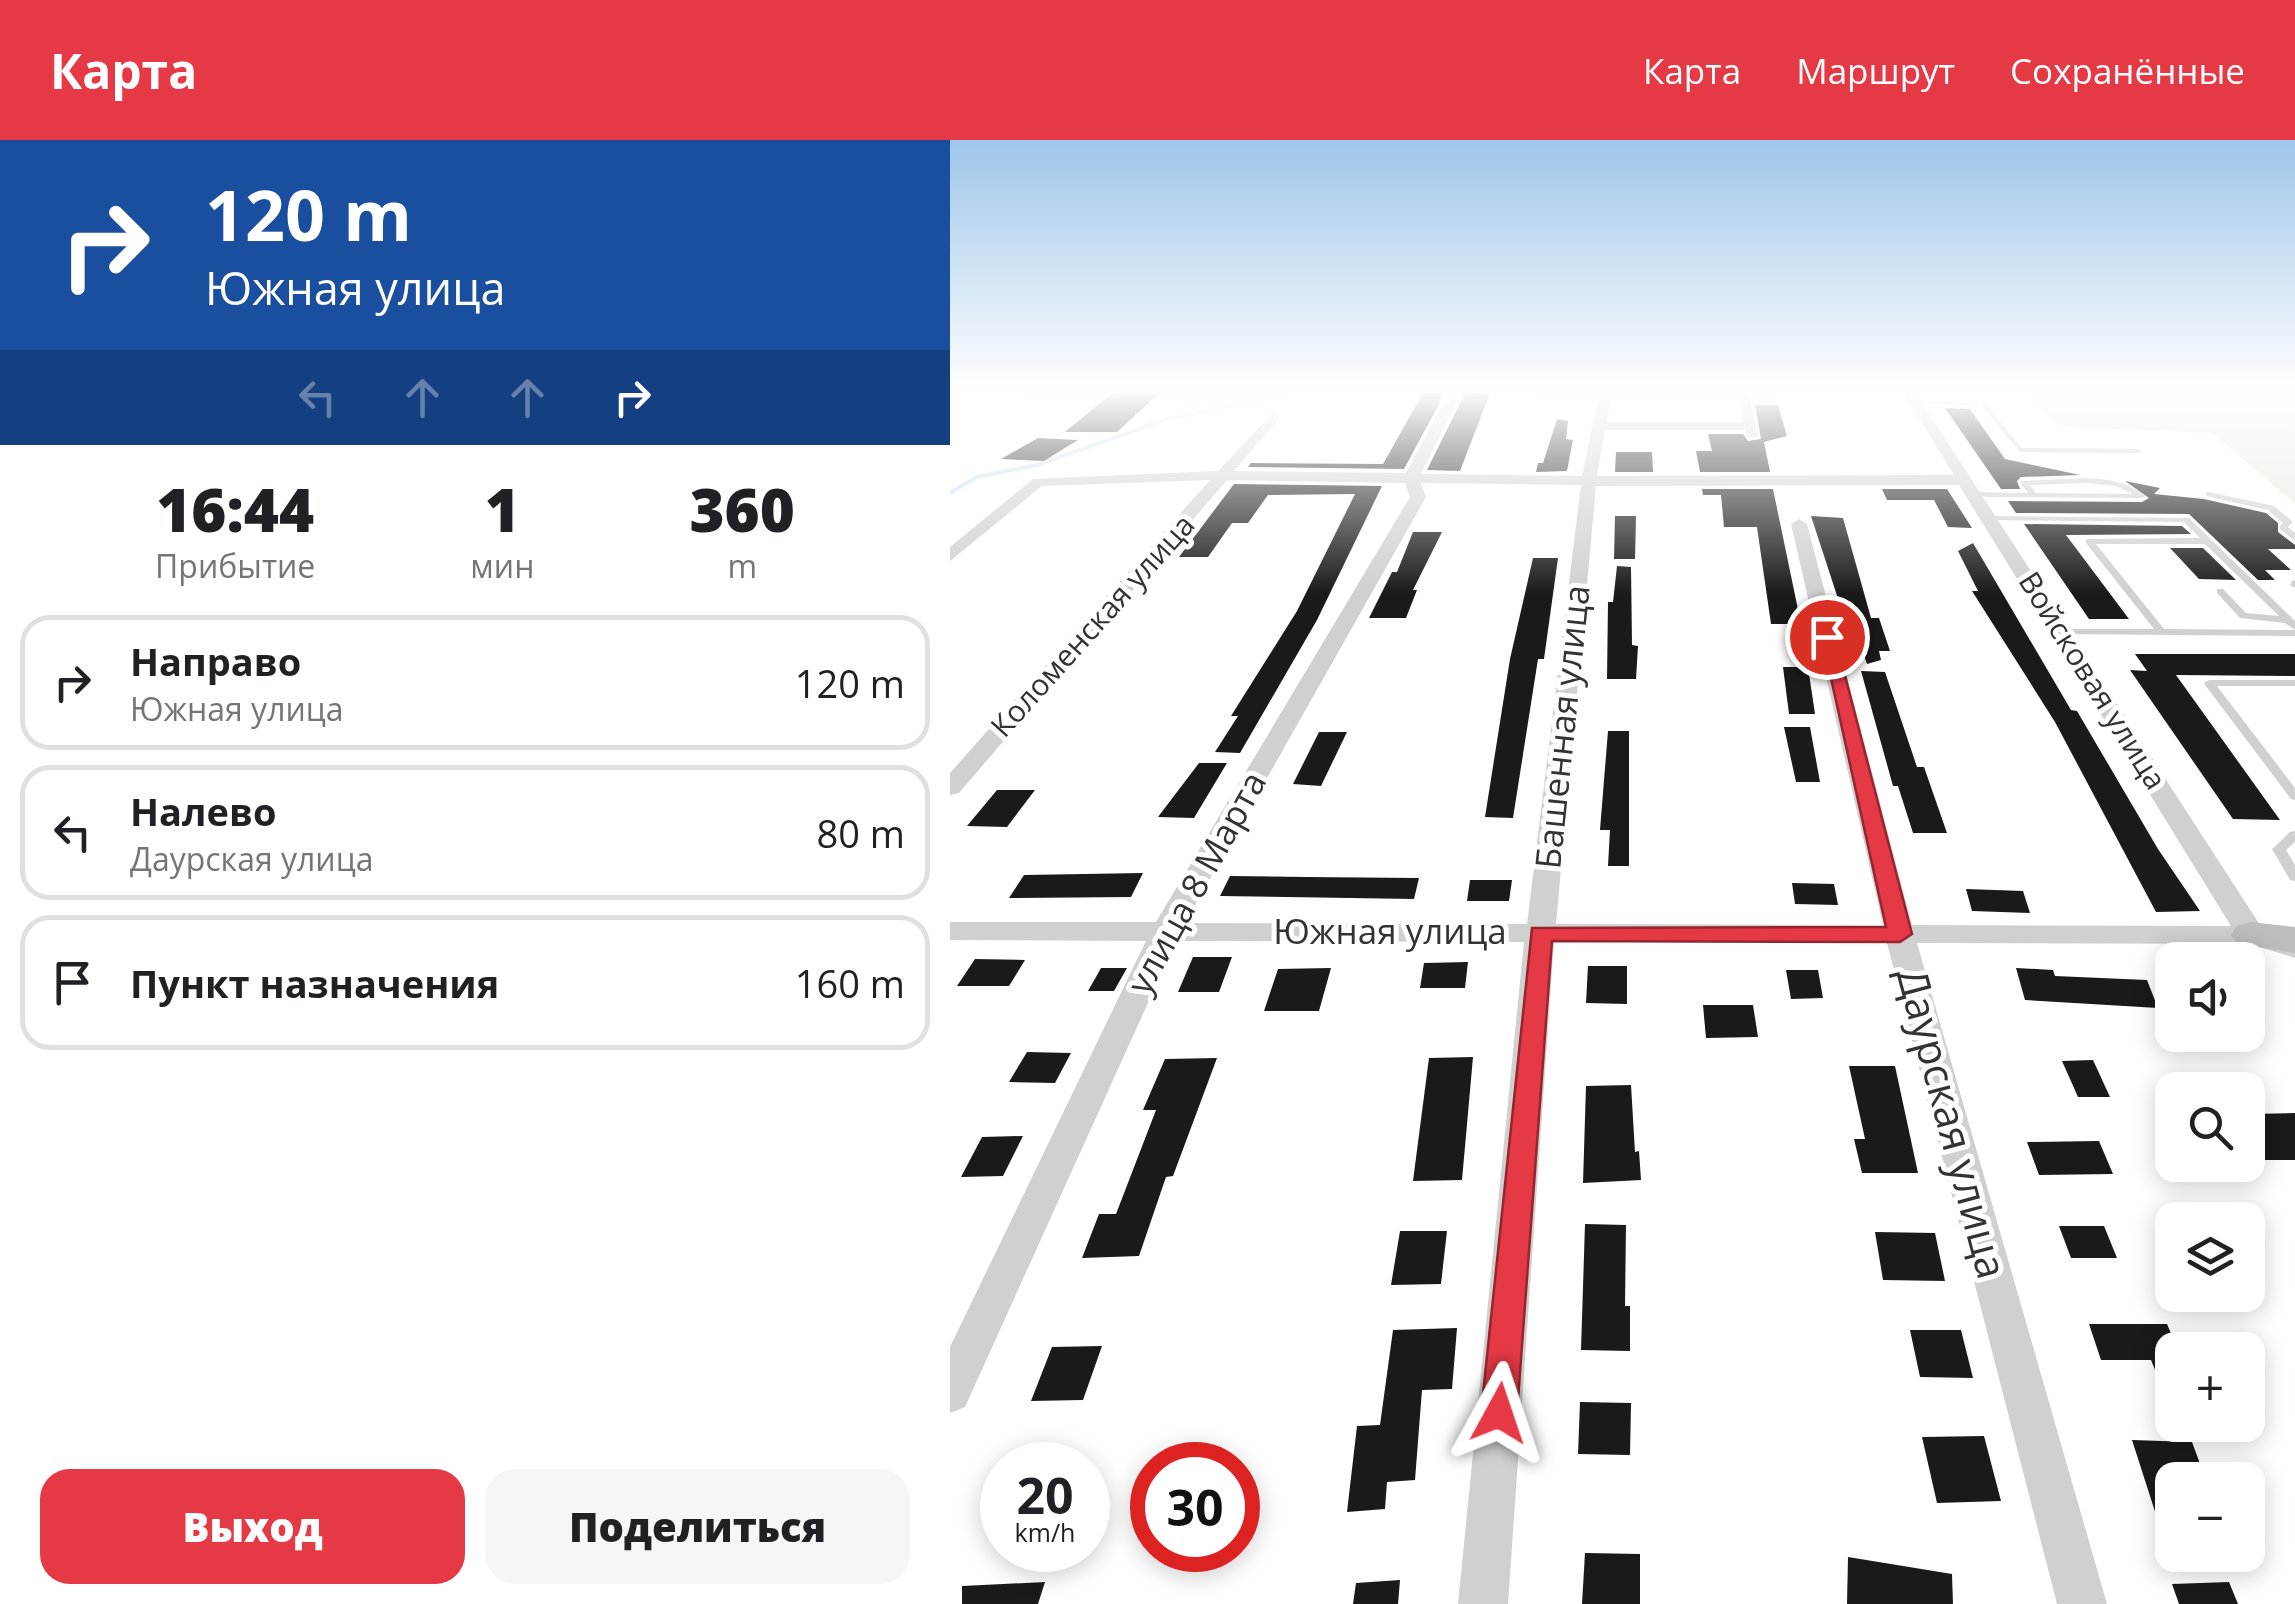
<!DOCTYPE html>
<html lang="ru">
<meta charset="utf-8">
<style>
:root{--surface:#fff;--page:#f6f6f6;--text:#202124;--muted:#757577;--line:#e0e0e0;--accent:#e63946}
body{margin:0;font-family:"Open Sans",sans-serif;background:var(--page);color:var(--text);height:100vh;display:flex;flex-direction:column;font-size:38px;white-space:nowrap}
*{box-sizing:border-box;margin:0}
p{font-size:32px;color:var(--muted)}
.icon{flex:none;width:55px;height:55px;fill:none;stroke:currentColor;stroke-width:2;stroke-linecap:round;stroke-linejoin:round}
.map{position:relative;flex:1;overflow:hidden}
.sheet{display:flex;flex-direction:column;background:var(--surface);width:950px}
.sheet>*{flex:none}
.guide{background:#1a4fa0;color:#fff;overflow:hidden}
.buttons{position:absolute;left:1205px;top:802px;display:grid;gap:20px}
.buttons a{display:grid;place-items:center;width:110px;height:110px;border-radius:20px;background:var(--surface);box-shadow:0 5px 25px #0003;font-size:50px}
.speed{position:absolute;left:30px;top:1302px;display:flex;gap:20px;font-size:50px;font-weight:700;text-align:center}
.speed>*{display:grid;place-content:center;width:130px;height:130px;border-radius:50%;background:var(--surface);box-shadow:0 5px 25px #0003;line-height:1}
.speed small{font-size:25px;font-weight:400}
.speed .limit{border:15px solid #d22;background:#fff;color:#111}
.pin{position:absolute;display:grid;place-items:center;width:85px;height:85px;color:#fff;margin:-42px;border:5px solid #fff;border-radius:50%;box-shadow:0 2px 10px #0007}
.me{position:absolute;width:110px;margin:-55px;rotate:5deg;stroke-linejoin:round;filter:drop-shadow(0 0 8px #0008)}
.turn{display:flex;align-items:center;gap:35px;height:210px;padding:0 40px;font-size:45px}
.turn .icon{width:130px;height:130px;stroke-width:2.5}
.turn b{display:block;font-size:70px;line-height:85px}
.lanes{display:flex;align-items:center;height:95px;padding:0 40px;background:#0003;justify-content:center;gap:50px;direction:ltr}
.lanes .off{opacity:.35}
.eta{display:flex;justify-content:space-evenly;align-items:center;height:170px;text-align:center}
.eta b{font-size:60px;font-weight:800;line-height:70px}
.primary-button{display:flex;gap:20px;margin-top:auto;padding:20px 40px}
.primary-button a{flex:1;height:115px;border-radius:30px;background:var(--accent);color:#fff;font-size:40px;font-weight:800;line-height:115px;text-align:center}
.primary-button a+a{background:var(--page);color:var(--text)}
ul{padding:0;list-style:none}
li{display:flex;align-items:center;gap:30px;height:135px;margin:0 20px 15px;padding:0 20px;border:5px solid var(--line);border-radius:30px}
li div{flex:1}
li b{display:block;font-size:38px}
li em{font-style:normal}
header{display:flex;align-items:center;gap:60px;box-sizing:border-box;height:140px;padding:0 50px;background:var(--accent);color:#fff}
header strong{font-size:48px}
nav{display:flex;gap:55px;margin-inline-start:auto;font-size:35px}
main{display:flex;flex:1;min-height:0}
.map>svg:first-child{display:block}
.green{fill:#e6ecdf}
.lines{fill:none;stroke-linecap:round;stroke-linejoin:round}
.stream{stroke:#cfe2ee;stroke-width:4}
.building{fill:#1a1a1a}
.service{fill:#d0d0d0;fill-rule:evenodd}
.minor{fill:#d0d0d0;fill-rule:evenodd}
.secondary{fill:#bdbdbd;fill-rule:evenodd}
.route{fill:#e63946;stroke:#96252e;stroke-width:2.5}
.labels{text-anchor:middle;stroke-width:10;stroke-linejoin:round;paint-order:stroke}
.far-street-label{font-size:30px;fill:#333;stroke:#fff}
.street-label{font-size:35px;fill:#333;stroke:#fff}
.near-street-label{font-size:42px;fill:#333;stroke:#fff}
</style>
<header>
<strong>Карта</strong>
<nav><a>Карта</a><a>Маршрут</a><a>Сохранённые</a></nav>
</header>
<main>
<section class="sheet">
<div class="guide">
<div class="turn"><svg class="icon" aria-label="right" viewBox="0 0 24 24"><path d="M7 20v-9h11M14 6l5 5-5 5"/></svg><div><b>120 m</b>Южная улица</div></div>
<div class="lanes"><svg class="icon off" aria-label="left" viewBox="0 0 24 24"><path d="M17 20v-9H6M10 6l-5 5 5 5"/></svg><svg class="icon off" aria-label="ahead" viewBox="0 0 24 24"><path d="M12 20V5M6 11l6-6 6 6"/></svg><svg class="icon off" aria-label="ahead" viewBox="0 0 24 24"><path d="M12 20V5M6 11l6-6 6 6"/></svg><svg class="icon" aria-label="right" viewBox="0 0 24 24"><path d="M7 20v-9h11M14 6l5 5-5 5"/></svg></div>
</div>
<div class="eta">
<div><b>16:44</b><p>Прибытие</p></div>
<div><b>1</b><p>мин</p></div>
<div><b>360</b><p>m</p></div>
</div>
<ul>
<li><svg class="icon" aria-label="right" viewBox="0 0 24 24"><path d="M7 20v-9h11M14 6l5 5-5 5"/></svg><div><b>Направо</b><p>Южная улица</p></div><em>120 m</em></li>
<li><svg class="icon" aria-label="left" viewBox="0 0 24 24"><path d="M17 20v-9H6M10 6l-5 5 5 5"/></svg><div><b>Налево</b><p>Даурская улица</p></div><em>80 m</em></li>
<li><svg class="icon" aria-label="arrive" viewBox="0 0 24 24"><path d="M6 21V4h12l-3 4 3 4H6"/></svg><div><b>Пункт назначения</b></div><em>160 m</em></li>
</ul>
<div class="primary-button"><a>Выход</a><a>Поделиться</a></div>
</section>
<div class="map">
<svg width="1345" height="1464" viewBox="0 0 1345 1464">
<rect width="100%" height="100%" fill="#fff"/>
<polygon class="green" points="1011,249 1345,249 1345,364 1262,293 1124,288 1105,283 1081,255"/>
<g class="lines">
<polyline class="stream" points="0,353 27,337 87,325 214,280 357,249"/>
</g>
<g class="building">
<polygon points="167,249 214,249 167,292 115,292"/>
<polygon points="473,253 495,253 454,329 298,327 301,323 433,324"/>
<polygon points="515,253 540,253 510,331 477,330"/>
<polygon points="805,265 828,265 837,296 814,302 820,332 750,332 746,311 762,311 758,294 793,294 798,301 811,299"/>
<polygon points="995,268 1020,269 1055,319 1130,335 1071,337 1067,341 1070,349 1051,349"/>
<polygon points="607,279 618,281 616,299 623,300 617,331 586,332 588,323 593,323"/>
<polygon points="88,298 128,300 94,321 51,319"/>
<polygon points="666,312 702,312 703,332 665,332"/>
<polygon points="1175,341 1210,348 1204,354 1254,359 1316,373 1328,383 1328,392 1345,405 1345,409 1318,409 1341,430 1315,430 1325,440 1308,440 1239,374 1066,373 1058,361 1192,362 1199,358"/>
<polygon points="284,344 432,346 367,480 290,613 265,612 288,576 281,576 347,471 405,354 318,355 298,383 282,383 258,417 229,417"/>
<polygon points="752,349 823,349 851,484 821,484 807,387 774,387 771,355 753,355"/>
<polygon points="932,349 997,349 1022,388 998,387 984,360 937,360"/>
<polygon points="665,376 686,376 685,419 664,419"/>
<polygon points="861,376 893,378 921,478 929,478 940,511 929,511 931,520 917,524 900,474 893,474"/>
<polygon points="1074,384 1232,386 1241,394 1116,395 1179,479 1139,479"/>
<polygon points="463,392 492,392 463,450 467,450 456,478 419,478 442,432 447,432"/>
<polygon points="1023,403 1121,570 1127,571 1208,709 1250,771 1206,772 1105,582 1022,451 1028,451 1008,411"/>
<polygon points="1220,408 1253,408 1286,440 1249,439"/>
<polygon points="583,418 608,418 594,519 588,519 563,678 535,677 560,519"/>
<polygon points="667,426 681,427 682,505 688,506 686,539 657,539 658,462 663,462"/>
<polygon points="1185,514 1345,514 1345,536 1226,535 1330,680 1283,679 1180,530 1197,531"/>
<polygon points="833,527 858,527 865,574 839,574"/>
<polygon points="911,531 935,532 967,627 974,627 997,693 963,693 948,646 943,646"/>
<polygon points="834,587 860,587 870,642 846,642"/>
<polygon points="658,591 679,591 679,726 658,726 660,690 650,690"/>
<polygon points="369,592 397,592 371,646 343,644"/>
<polygon points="249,623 277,623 244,678 208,677"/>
<polygon points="47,650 85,650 57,687 17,686"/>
<polygon points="193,733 181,757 59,758 74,735"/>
<polygon points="280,736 357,737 469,738 464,759 270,756"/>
<polygon points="520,740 562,740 559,761 517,761"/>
<polygon points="842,743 884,744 888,765 845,764"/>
<polygon points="1016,749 1073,751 1080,773 1022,771"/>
<polygon points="243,817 282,817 269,852 228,852"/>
<polygon points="25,819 75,820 59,846 7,846"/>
<polygon points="518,822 515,848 470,848 474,823"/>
<polygon points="638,826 677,826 677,864 636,863"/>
<polygon points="151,828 177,828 164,851 138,851"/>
<polygon points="381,828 369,871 314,871 328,829"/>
<polygon points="1066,828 1103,830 1105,836 1197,840 1208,868 1075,860"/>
<polygon points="836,830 868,830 873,858 841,859"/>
<polygon points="753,865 803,865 808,897 756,898"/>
<polygon points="77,912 121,913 105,943 59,942"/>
<polygon points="523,917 512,1040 463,1041 479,918"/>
<polygon points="267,918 223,1036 216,1037 189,1116 132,1118 149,1074 166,1074 206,970 193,970 215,919"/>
<polygon points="1143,920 1160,957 1128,957 1112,921"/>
<polygon points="899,926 945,926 968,1033 912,1033 904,999 915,999"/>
<polygon points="681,945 685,1012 689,1011 691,1040 633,1043 636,946"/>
<polygon points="1345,973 1345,1020 1305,1020 1298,1006 1298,974"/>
<polygon points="73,996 53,1036 11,1037 32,997"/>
<polygon points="1149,1001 1163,1034 1089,1035 1077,1002"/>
<polygon points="635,1084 676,1085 675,1166 680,1166 680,1211 631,1210"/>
<polygon points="1109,1086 1154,1086 1167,1118 1121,1118"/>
<polygon points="450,1091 497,1091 491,1144 441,1145"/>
<polygon points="925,1092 985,1093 995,1141 933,1140"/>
<polygon points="1139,1184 1217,1184 1228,1210 1222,1210 1222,1271 1201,1220 1151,1220"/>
<polygon points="507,1188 502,1249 472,1250 465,1340 437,1342 435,1369 397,1372 407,1286 430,1285 443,1190"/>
<polygon points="960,1190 1011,1190 1023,1238 970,1237"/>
<polygon points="152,1206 133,1260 81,1261 102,1207"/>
<polygon points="630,1262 681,1263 680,1315 628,1314"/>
<polygon points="1034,1296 1051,1361 987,1363 972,1297"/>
<polygon points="1182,1300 1242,1302 1256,1340 1222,1340 1222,1411 1218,1412"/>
<polygon points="635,1413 690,1414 690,1464 632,1464"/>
<polygon points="898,1417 1002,1434 1003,1464 897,1464"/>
<polygon points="450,1440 448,1464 403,1464 406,1443"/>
<polygon points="95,1442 88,1464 12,1464 12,1446"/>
<polygon points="1279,1442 1288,1464 1229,1464 1222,1444"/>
</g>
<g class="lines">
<g class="service">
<polygon points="963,259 1035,263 1072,308 1189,309 1193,311 1189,313 1070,312 1031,266 961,262"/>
<path d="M 1136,338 C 1158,339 1178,342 1196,356 L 1192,358 L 1038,357 L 1021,354 L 1025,352 L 1078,353 L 1070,343 L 1071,341 ZM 1136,343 L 1166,346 L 1183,354 L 1086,353 L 1080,345 Z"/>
<polygon points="1259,352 1324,366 1343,382 1338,387 1345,393 1345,401 1330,389 1329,387 1333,383 1318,370 1256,356 1256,352"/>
<path d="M 1036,376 L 1239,378 L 1345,481 L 1345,496 L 1109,494 L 1108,492 L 1113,489 L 1204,489 L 1136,403 L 1136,399 L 1250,398 L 1234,382 L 1039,380 L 1036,380 ZM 1146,404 L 1255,404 L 1329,476 L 1296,473 L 1273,449 L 1267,449 L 1267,453 L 1290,478 L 1335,483 L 1345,490 L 1214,489 Z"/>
<polygon points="1345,440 1345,448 1340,445 1342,441"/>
<polygon points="1259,540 1345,540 1345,546 1267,546 1345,648 1345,660 1341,659 1255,545 1254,543"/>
<polygon points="1345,691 1345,702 1336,710 1345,725 1345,741 1340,740 1322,709 1340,692"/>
</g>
<path class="minor" d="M 501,249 L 513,249 L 471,334 L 632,336 L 650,249 L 662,249 L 657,282 L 793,282 L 786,249 L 798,249 L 808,297 L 798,297 L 795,290 L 655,290 L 647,336 L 1004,335 L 951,249 L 963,249 L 1312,788 L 1345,798 L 1345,818 L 1300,804 L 967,803 L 1157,1464 L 1107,1464 L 937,803 L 604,802 L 558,1464 L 508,1464 L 574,802 L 226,801 L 15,1267 L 0,1273 L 0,1207 L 196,801 L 0,800 L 0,782 L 206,782 L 460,357 L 455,343 L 277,340 L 9,653 L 0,655 L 0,633 L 260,340 L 92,346 L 0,421 L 0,407 L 83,339 L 268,331 L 323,273 L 330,277 L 284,331 L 456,333 ZM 471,343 L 631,345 L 577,784 L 235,783 L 476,357 ZM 1009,345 L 1281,786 L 962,785 L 857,384 L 849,379 L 841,384 L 933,785 L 606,784 L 646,346 Z"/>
<polygon class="secondary" points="1301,782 1345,787 1345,813 1287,804 1281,795 1287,786"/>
</g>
<linearGradient id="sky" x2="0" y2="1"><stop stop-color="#9ec6ea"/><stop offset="0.55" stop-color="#fff"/><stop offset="1" stop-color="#fff" stop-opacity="0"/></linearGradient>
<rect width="1345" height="454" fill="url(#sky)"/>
<polygon class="route" points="871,493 885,497 962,794 950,802 602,801 567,1273 562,1285 549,1290 536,1285 531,1273 582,788 936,787"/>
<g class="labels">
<g class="far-street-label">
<text transform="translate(143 486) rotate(-48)" y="10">Коломенская улица</text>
<text transform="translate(1142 541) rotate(58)" y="10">Войсковая улица</text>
</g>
<g class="street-label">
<text transform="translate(613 587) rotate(-84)" y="12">Башенная улица</text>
<text transform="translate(247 743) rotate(-61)" y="12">улица 8 Марта</text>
<text x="440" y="804">Южная улица</text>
</g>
<g class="near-street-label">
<text transform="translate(1002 983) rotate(75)" y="15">Даурская улица</text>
</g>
</g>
</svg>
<div class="buttons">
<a><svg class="icon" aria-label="sound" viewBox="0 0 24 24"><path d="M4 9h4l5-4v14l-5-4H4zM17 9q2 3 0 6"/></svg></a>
<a><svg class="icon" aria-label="search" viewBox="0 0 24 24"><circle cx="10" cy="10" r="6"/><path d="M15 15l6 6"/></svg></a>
<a><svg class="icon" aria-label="layers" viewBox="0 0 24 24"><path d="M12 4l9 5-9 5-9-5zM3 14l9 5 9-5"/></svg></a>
<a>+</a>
<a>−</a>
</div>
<div class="speed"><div>20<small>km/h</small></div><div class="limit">30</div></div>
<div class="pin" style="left:877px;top:497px;background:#d93025"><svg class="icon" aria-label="arrive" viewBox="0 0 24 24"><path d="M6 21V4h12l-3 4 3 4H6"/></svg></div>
<svg class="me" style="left:549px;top:1273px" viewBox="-20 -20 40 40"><path d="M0-17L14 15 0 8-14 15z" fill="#e63946" stroke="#fff" stroke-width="4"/></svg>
</div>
</main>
